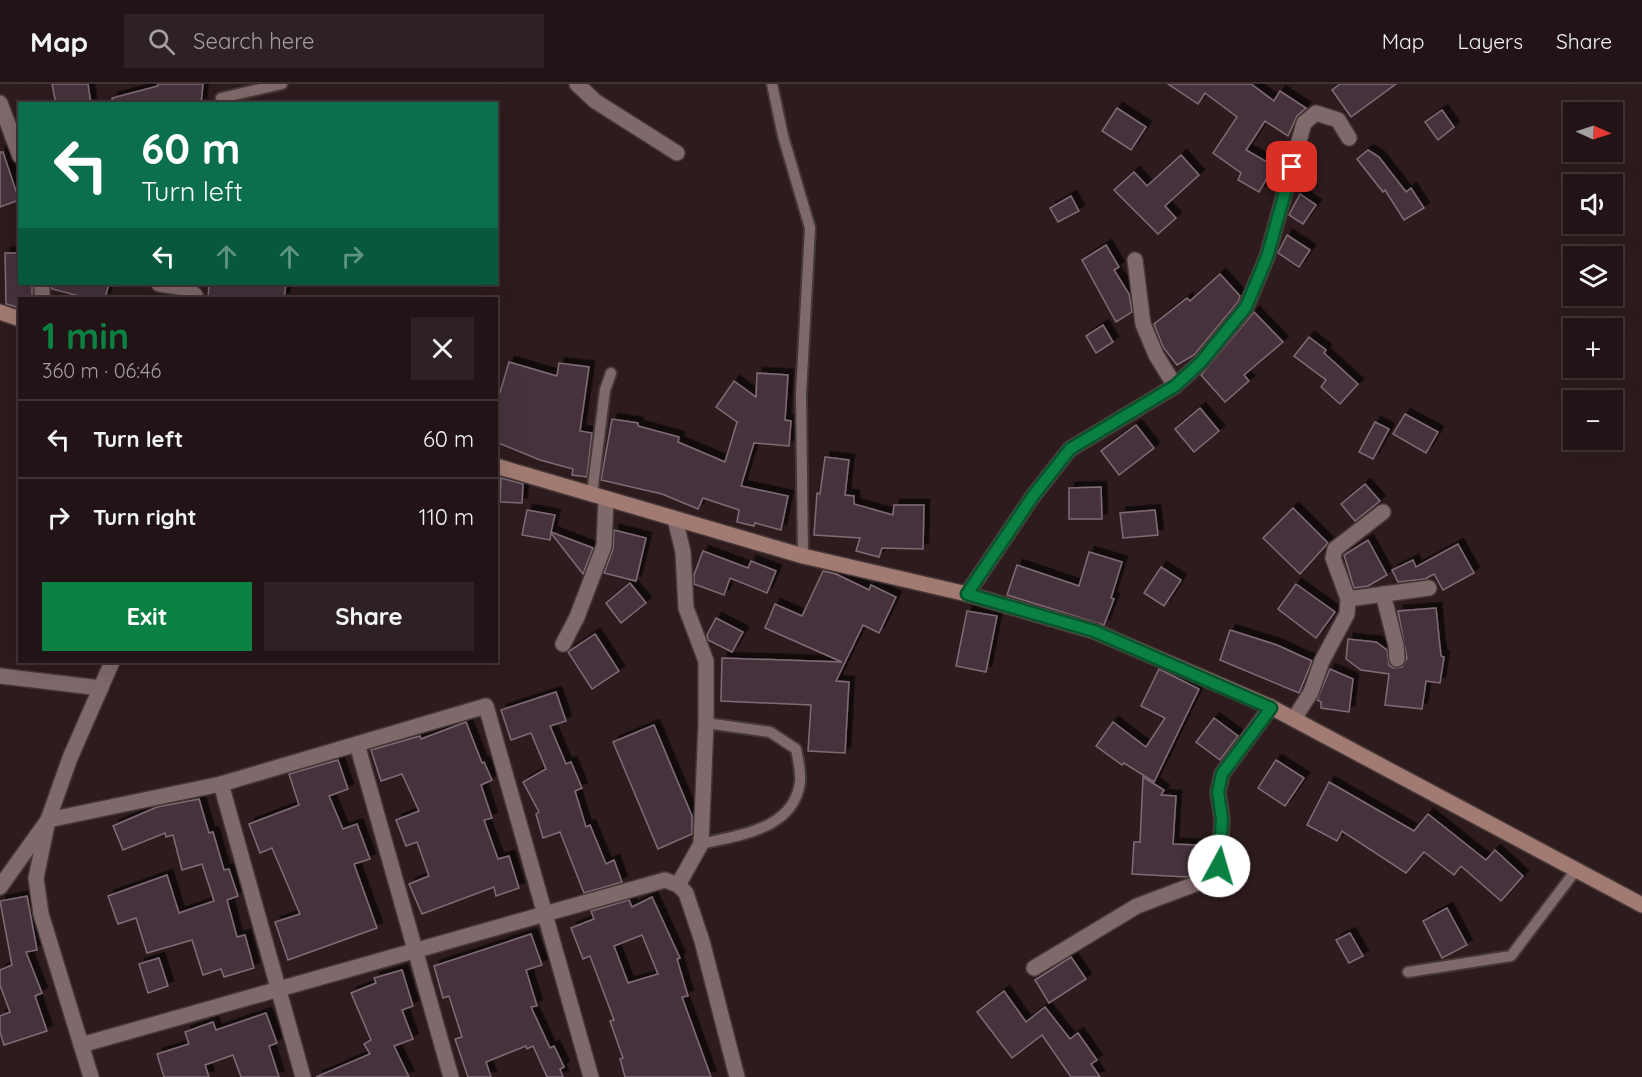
<!DOCTYPE html>
<meta charset="utf-8">
<style>
:root{--surface:#221416;--page:#2e2123;--text:#f1f3f6;--muted:#a29ea1;--line:#3f3335;--accent:#0b8043}
body{margin:0;font-family:Quicksand,sans-serif;background:var(--page);color:var(--text);height:100vh;display:flex;flex-direction:column;font-size:22px;white-space:nowrap}
*{box-sizing:border-box;margin:0}
p{font-size:20px;color:var(--muted)}
.icon{flex:none;width:33px;height:33px;fill:none;stroke:currentColor;stroke-width:2;stroke-linecap:round;stroke-linejoin:round}
.map{position:relative;flex:1;overflow:hidden}
.drawer{position:absolute;left:18px;top:213px;width:480px;height:366px;display:flex;flex-direction:column;background:var(--surface);border-radius:0px;box-shadow:0 6px 24px #0002,0 0 0 2px var(--line)}
.drawer>*{flex:none}
.banner{position:absolute;left:18px;top:18px;width:480px;height:183px;border-radius:0px;box-shadow:0 6px 24px #0002,0 0 0 2px var(--line);background:#0b6e4f;color:#fff;overflow:hidden}
.needle{width:39px;rotate:93deg}
.fabs{position:absolute;left:1563px;top:18px;display:grid;gap:12px}
.fabs a{display:grid;place-items:center;width:60px;height:60px;border-radius:0px;background:var(--surface);box-shadow:0 6px 24px #0002,0 0 0 2px var(--line);font-size:30px}
.pin{position:absolute;display:grid;place-items:center;width:51px;height:51px;color:#fff;margin:-26px;border-radius:12px;box-shadow:0 3px 9px #0006}
.me{position:absolute;width:66px;margin:-33px;rotate:6deg;stroke-linejoin:round;filter:drop-shadow(0 0 4px #0008)}
.turn{display:flex;align-items:center;gap:21px;height:126px;padding:0 24px;font-size:27px}
.turn .icon{width:78px;height:78px;stroke-width:2.5}
.turn b{display:block;font-size:42px;line-height:51px}
.lanes{display:flex;align-items:center;height:57px;padding:0 24px;background:#0003;justify-content:center;gap:30px;direction:ltr}
.lanes .off{opacity:.35}
.round{display:grid;place-items:center;flex:none;width:63px;height:63px;border-radius:0px;background:var(--page)}
.overview{display:flex;align-items:center;justify-content:space-between;height:102px;padding:0 24px}
h1{font-size:36px;font-weight:700;line-height:45px;color:var(--accent)}
.button{display:flex;gap:12px;margin-top:auto;padding:12px 24px}
.button a{flex:1;height:69px;border-radius:0px;background:var(--accent);color:#fff;font-size:24px;font-weight:700;line-height:69px;text-align:center}
.button a+a{background:var(--page);color:var(--text)}
ul{padding:0;list-style:none}
li{display:flex;align-items:center;gap:18px;height:78px;padding:0 24px;border-top:2px solid var(--line)}
li div{flex:1}
li b{display:block;font-size:22px}
li em{font-style:normal}
header{display:flex;align-items:center;gap:36px;box-sizing:border-box;height:84px;padding:0 30px;background:var(--surface);border-bottom:2px solid var(--line)}
header strong{font-size:28px}
nav{display:flex;gap:33px;margin-inline-start:auto;font-size:21px}
.search{width:420px;height:54px;background:var(--page);display:flex;align-items:center;gap:15px;box-sizing:border-box;padding:0 21px;border-radius:0px;color:var(--muted);font-size:22px}
.map>svg:first-child{display:block}
.building{fill:#45333d;stroke:#806b76;stroke-width:1.5;fill-rule:evenodd;filter:url(#shadow)}
.lines{fill:none;stroke-linecap:round;stroke-linejoin:round}
.lane-casing{stroke:#463737;stroke-width:14}
.street-casing{stroke:#463737;stroke-width:18}
.secondary-casing{stroke:#463737;stroke-width:18}
.lane{stroke:#80696a;stroke-width:10}
.street{stroke:#80696a;stroke-width:15}
.secondary{stroke:#a17b72;stroke-width:15}
.route-casing{stroke:#07532c;stroke-width:15}
.route{stroke:#0b8043;stroke-width:10}
</style>
<header>
<strong>Map</strong>
<div class="search"><svg class="icon" aria-label="search" viewBox="0 0 24 24"><circle cx="10" cy="10" r="6"/><path d="M15 15l6 6"/></svg>Search here</div>
<nav><a>Map</a><a>Layers</a><a>Share</a></nav>
</header>
<div class="map">
<svg width="1642" height="993" viewBox="0 0 1642 993">
<defs>
<filter id="shadow"><feDropShadow dx="5.5" dy="-5.5" stdDeviation="0" flood-color="#0009"/></filter>
</defs>
<rect width="100%" height="100%" fill="#2e1b1d"/>
<g class="building">
<polygon points="52,0 88,0 91,20 56,20"/>
<polygon points="158,0 203,0 201,20 113,20 112,14 158,2"/>
<polygon points="1168,0 1251,0 1274,17 1280,7 1306,24 1297,32 1288,52 1265,37 1246,66 1274,82 1259,108 1238,96 1241,89 1213,69 1237,33 1205,9 1198,20"/>
<polygon points="1340,0 1396,0 1351,33 1332,6"/>
<polygon points="1117,24 1146,43 1131,66 1102,47"/>
<polygon points="1442,26 1454,43 1438,56 1425,38"/>
<polygon points="1368,66 1379,73 1406,108 1411,104 1424,124 1404,136 1385,106 1383,108 1357,75"/>
<polygon points="0,68 3,68 19,116 0,123"/>
<polygon points="1181,71 1199,91 1165,122 1176,134 1158,150 1114,106 1134,88 1147,102"/>
<polygon points="1300,110 1316,121 1303,140 1289,131"/>
<polygon points="1071,112 1079,127 1058,138 1050,124"/>
<polygon points="1287,151 1310,166 1299,183 1278,169"/>
<polygon points="1106,161 1119,183 1114,186 1129,210 1132,228 1116,238 1082,176"/>
<polygon points="5,169 20,169 20,200 32,200 32,214 20,214 20,224 6,220"/>
<polygon points="1220,190 1240,212 1238,218 1194,271 1177,281 1163,263 1154,240 1187,214 1190,217"/>
<polygon points="52,200 109,200 105,214 87,214 52,205"/>
<polygon points="209,200 286,200 284,214 208,214"/>
<polygon points="1254,228 1283,258 1244,291 1249,297 1225,318 1201,291"/>
<polygon points="1103,241 1113,258 1096,269 1086,252"/>
<polygon points="1309,253 1326,266 1324,269 1358,300 1340,320 1321,303 1326,296 1294,272"/>
<polygon points="509,278 557,292 559,279 589,283 580,347 592,349 587,393 572,391 573,385 540,376 496,358 496,311 499,312"/>
<polygon points="757,289 788,291 785,336 791,337 789,362 754,359 741,402 788,412 781,446 755,439 754,442 737,438 739,426 703,414 698,425 662,410 601,396 612,335 638,339 638,342 679,353 678,358 725,378 737,338 716,323 734,297 756,313"/>
<polygon points="1200,324 1219,347 1194,368 1175,345"/>
<polygon points="1405,330 1438,348 1426,369 1393,350"/>
<polygon points="1375,338 1389,345 1373,375 1359,368"/>
<polygon points="1136,341 1154,364 1119,391 1101,367"/>
<polygon points="825,373 849,376 845,411 854,412 854,420 893,431 894,421 924,421 923,465 882,464 879,473 856,467 860,454 814,451 817,409 820,410"/>
<polygon points="501,394 523,400 522,419 500,418"/>
<polygon points="1365,400 1380,417 1355,437 1341,420"/>
<polygon points="1101,403 1102,435 1069,435 1069,404"/>
<polygon points="1293,424 1328,459 1300,490 1263,454"/>
<polygon points="527,426 555,431 551,448 593,464 583,490 551,449 550,456 522,451"/>
<polygon points="1155,426 1158,451 1123,454 1120,429"/>
<polygon points="614,446 646,454 636,497 604,489 613,465"/>
<polygon points="1368,456 1387,491 1368,502 1354,504 1344,471"/>
<polygon points="1458,460 1474,489 1443,506 1434,490 1425,495 1398,498 1392,486 1413,476 1416,483"/>
<polygon points="703,467 748,484 751,477 776,487 767,509 730,494 724,511 694,500 694,491"/>
<polygon points="1089,468 1122,478 1111,514 1114,515 1104,541 1007,511 1017,481 1079,502"/>
<polygon points="1161,483 1181,496 1164,522 1144,509"/>
<polygon points="823,487 836,490 869,506 871,501 896,513 879,549 863,541 836,597 849,598 845,669 808,667 811,621 721,617 722,574 842,578 765,544 775,520 802,532"/>
<polygon points="630,499 646,519 621,539 606,519"/>
<polygon points="1296,500 1335,528 1316,554 1278,525"/>
<polygon points="1436,524 1441,572 1444,573 1440,599 1426,597 1422,625 1385,621 1389,590 1361,586 1346,575 1348,555 1376,558 1387,566 1389,581 1393,584 1402,583 1407,574 1398,527"/>
<polygon points="967,527 997,532 986,588 956,582"/>
<polygon points="716,534 743,548 732,568 708,556 707,551"/>
<polygon points="1230,546 1277,561 1312,577 1299,609 1220,576"/>
<polygon points="595,550 619,587 592,605 568,568"/>
<polygon points="1159,585 1199,605 1154,698 1124,679 1122,681 1096,662 1113,638 1146,663 1165,634 1141,622"/>
<polygon points="1330,585 1353,595 1349,628 1321,624 1321,618 1317,616"/>
<polygon points="556,608 566,637 550,642 566,680 571,678 582,704 575,707 586,743 590,741 606,780 614,776 622,798 584,809 560,748 543,754 536,730 539,728 523,698 546,685 531,649 511,656 501,626"/>
<polygon points="1214,634 1238,652 1220,676 1196,658"/>
<polygon points="466,638 482,679 484,678 492,696 481,701 492,734 484,736 498,775 509,772 519,804 496,812 494,803 422,830 409,800 429,792 417,758 406,762 396,736 419,727 402,690 381,697 371,666 420,652 421,655"/>
<polygon points="654,641 692,732 692,750 658,765 613,658"/>
<polygon points="338,676 348,705 329,712 343,745 357,740 370,775 354,780 377,844 288,876 275,838 300,830 272,764 260,769 249,740 299,721 289,690"/>
<polygon points="1276,676 1304,694 1285,722 1258,704"/>
<polygon points="1143,693 1164,706 1161,711 1176,712 1173,760 1196,761 1194,790 1187,793 1132,790 1134,758 1140,758"/>
<polygon points="1329,698 1414,747 1428,730 1486,776 1495,766 1523,792 1501,817 1461,782 1454,791 1424,768 1406,789 1342,747 1337,757 1307,741"/>
<polygon points="199,715 209,749 213,748 224,786 229,785 238,812 227,816 237,853 245,851 254,884 224,893 221,885 203,891 192,856 147,869 136,834 118,840 108,812 167,791 179,829 214,817 202,780 182,786 173,751 166,753 165,749 123,766 113,742 157,723"/>
<polygon points="27,812 37,866 26,868 42,909 35,912 47,947 4,961 0,948 0,932 10,928 0,901 0,886 12,881 0,817"/>
<path d="M 652,813 L 680,874 L 677,875 L 688,912 L 682,913 L 711,993 L 625,993 L 620,975 L 623,974 L 610,937 L 614,936 L 590,872 L 583,875 L 571,844 L 594,835 L 591,827 L 629,816 L 632,823 ZM 642,851 L 658,890 L 628,899 L 614,862 Z"/>
<polygon points="1447,824 1467,861 1442,874 1423,837"/>
<polygon points="1350,849 1363,872 1349,879 1336,856"/>
<polygon points="531,850 542,881 526,886 537,922 531,923 550,964 554,962 564,983 560,985 563,993 547,993 533,962 527,965 526,962 486,978 491,993 468,993 455,955 462,953 449,912 443,914 434,882"/>
<polygon points="1071,873 1086,895 1049,919 1035,896"/>
<polygon points="159,874 168,902 148,909 139,880"/>
<polygon points="402,886 413,922 402,926 413,955 394,962 409,993 316,993 370,970 364,960 371,956 351,909 376,899 374,894"/>
<polygon points="1004,907 1026,938 1045,923 1070,955 1078,949 1097,976 1091,980 1100,993 1071,993 1042,951 1012,974 977,928"/>
<polygon points="266,929 277,959 269,962 279,993 241,993 233,971 205,981 209,993 164,993 157,970 189,960 185,948 213,938 216,946"/>
</g>
<g class="lines">
<g class="lane-casing">
<g id="lane">
<polyline points="772,0 783,52 810,144 801,310 803,472"/>
<polyline points="221,14 282,0"/>
<polyline points="592,410 605,306 611,289"/>
<path d="M 701,760 C 738,751 794,746 800,698 C 801,688 798,675 796,665 L 770,648 L 706,639"/>
<polyline points="1408,888 1511,872 1576,786"/>
</g>
</g>
<g class="street-casing">
<g id="street">
<polyline points="577,0 595,17 677,69"/>
<polyline points="0,19 20,72"/>
<polyline points="1135,176 1143,240 1156,271 1175,302"/>
<polyline points="42,200 42,214"/>
<polyline points="159,200 185,204 195,211 196,214"/>
<polyline points="675,435 683,468 686,524 706,577 706,639 701,760 678,801"/>
<polyline points="967,510 1033,412 1070,365 1175,302 1201,278 1246,223 1267,173 1304,39 1316,29 1338,36 1349,54"/>
<polyline points="1383,510 1396,561 1397,575"/>
<polyline points="1348,515 1429,504"/>
<polyline points="563,560 577,533 604,462 606,415"/>
<polyline points="0,592 101,604"/>
<polyline points="1294,635 1311,608 1322,577 1347,530 1348,515 1333,474 1335,465 1383,428"/>
<polyline points="357,660 451,993"/>
<polyline points="221,700 303,993"/>
<polyline points="0,803 48,736 221,700 486,622 591,993"/>
<polyline points="1034,884 1137,822 1206,796 1219,782 1222,735 1218,708 1222,690 1271,623"/>
<polyline points="81,961 665,796 678,801 686,809 702,857 737,993"/>
<polyline points="91,993 41,830 36,794 48,736 70,674 112,578"/>
</g>
</g>
<g class="secondary-casing">
<g id="secondary">
<polyline points="0,228 20,235"/>
<polyline points="496,382 803,472 967,510 1094,547 1271,623 1642,821"/>
</g>
</g>
<use href="#lane" class="lane"/>
<use href="#street" class="street"/>
<use href="#secondary" class="secondary"/>
</g>
<g class="lines">
<g class="route-casing">
<polyline id="route" points="1219,782 1222,735 1218,708 1222,690 1271,624 1094,547 967,510 1033,412 1070,365 1175,302 1201,278 1246,223 1267,173 1292,83"/>
</g>
<use href="#route" class="route"/>
</g>
</svg>
<div class="fabs">
<a><svg class="needle" viewBox="-14 -14 28 28"><path d="M0-13l5 13h-10z" fill="#e53935"/><path d="M0 13l5-13h-10z" fill="#a29ea1"/></svg></a>
<a><svg class="icon" aria-label="sound" viewBox="0 0 24 24"><path d="M4 9h4l5-4v14l-5-4H4zM17 9q2 3 0 6"/></svg></a>
<a><svg class="icon" aria-label="layers" viewBox="0 0 24 24"><path d="M12 4l9 5-9 5-9-5zM3 14l9 5 9-5"/></svg></a>
<a>+</a>
<a>−</a>
</div>
<div class="pin" style="left:1292px;top:83px;background:#d93025"><svg class="icon" aria-label="arrive" viewBox="0 0 24 24"><path d="M6 21V4h12l-3 4 3 4H6"/></svg></div>
<svg class="me" style="left:1219px;top:782px" viewBox="-20 -20 40 40"><circle r="19" fill="#fff"/><path d="M0-13L10 11 0 6-10 11z" fill="#0b8043"/></svg>
<div class="banner">
<div class="turn"><svg class="icon" aria-label="left" viewBox="0 0 24 24"><path d="M17 20v-9H6M10 6l-5 5 5 5"/></svg><div><b>60 m</b>Turn left</div></div>
<div class="lanes"><svg class="icon" aria-label="left" viewBox="0 0 24 24"><path d="M17 20v-9H6M10 6l-5 5 5 5"/></svg><svg class="icon off" aria-label="ahead" viewBox="0 0 24 24"><path d="M12 20V5M6 11l6-6 6 6"/></svg><svg class="icon off" aria-label="ahead" viewBox="0 0 24 24"><path d="M12 20V5M6 11l6-6 6 6"/></svg><svg class="icon off" aria-label="right" viewBox="0 0 24 24"><path d="M7 20v-9h11M14 6l5 5-5 5"/></svg></div>
</div>
<section class="drawer">
<div class="overview"><div><h1>1 min</h1><p>360 m · 06:46</p></div><a class="round"><svg class="icon" aria-label="close" viewBox="0 0 24 24"><path d="M6 6l12 12M18 6L6 18"/></svg></a></div>
<ul>
<li><svg class="icon" aria-label="left" viewBox="0 0 24 24"><path d="M17 20v-9H6M10 6l-5 5 5 5"/></svg><div><b>Turn left</b></div><em>60 m</em></li>
<li><svg class="icon" aria-label="right" viewBox="0 0 24 24"><path d="M7 20v-9h11M14 6l5 5-5 5"/></svg><div><b>Turn right</b></div><em>110 m</em></li>
</ul>
<div class="button"><a>Exit</a><a>Share</a></div>
</section>
</div>
